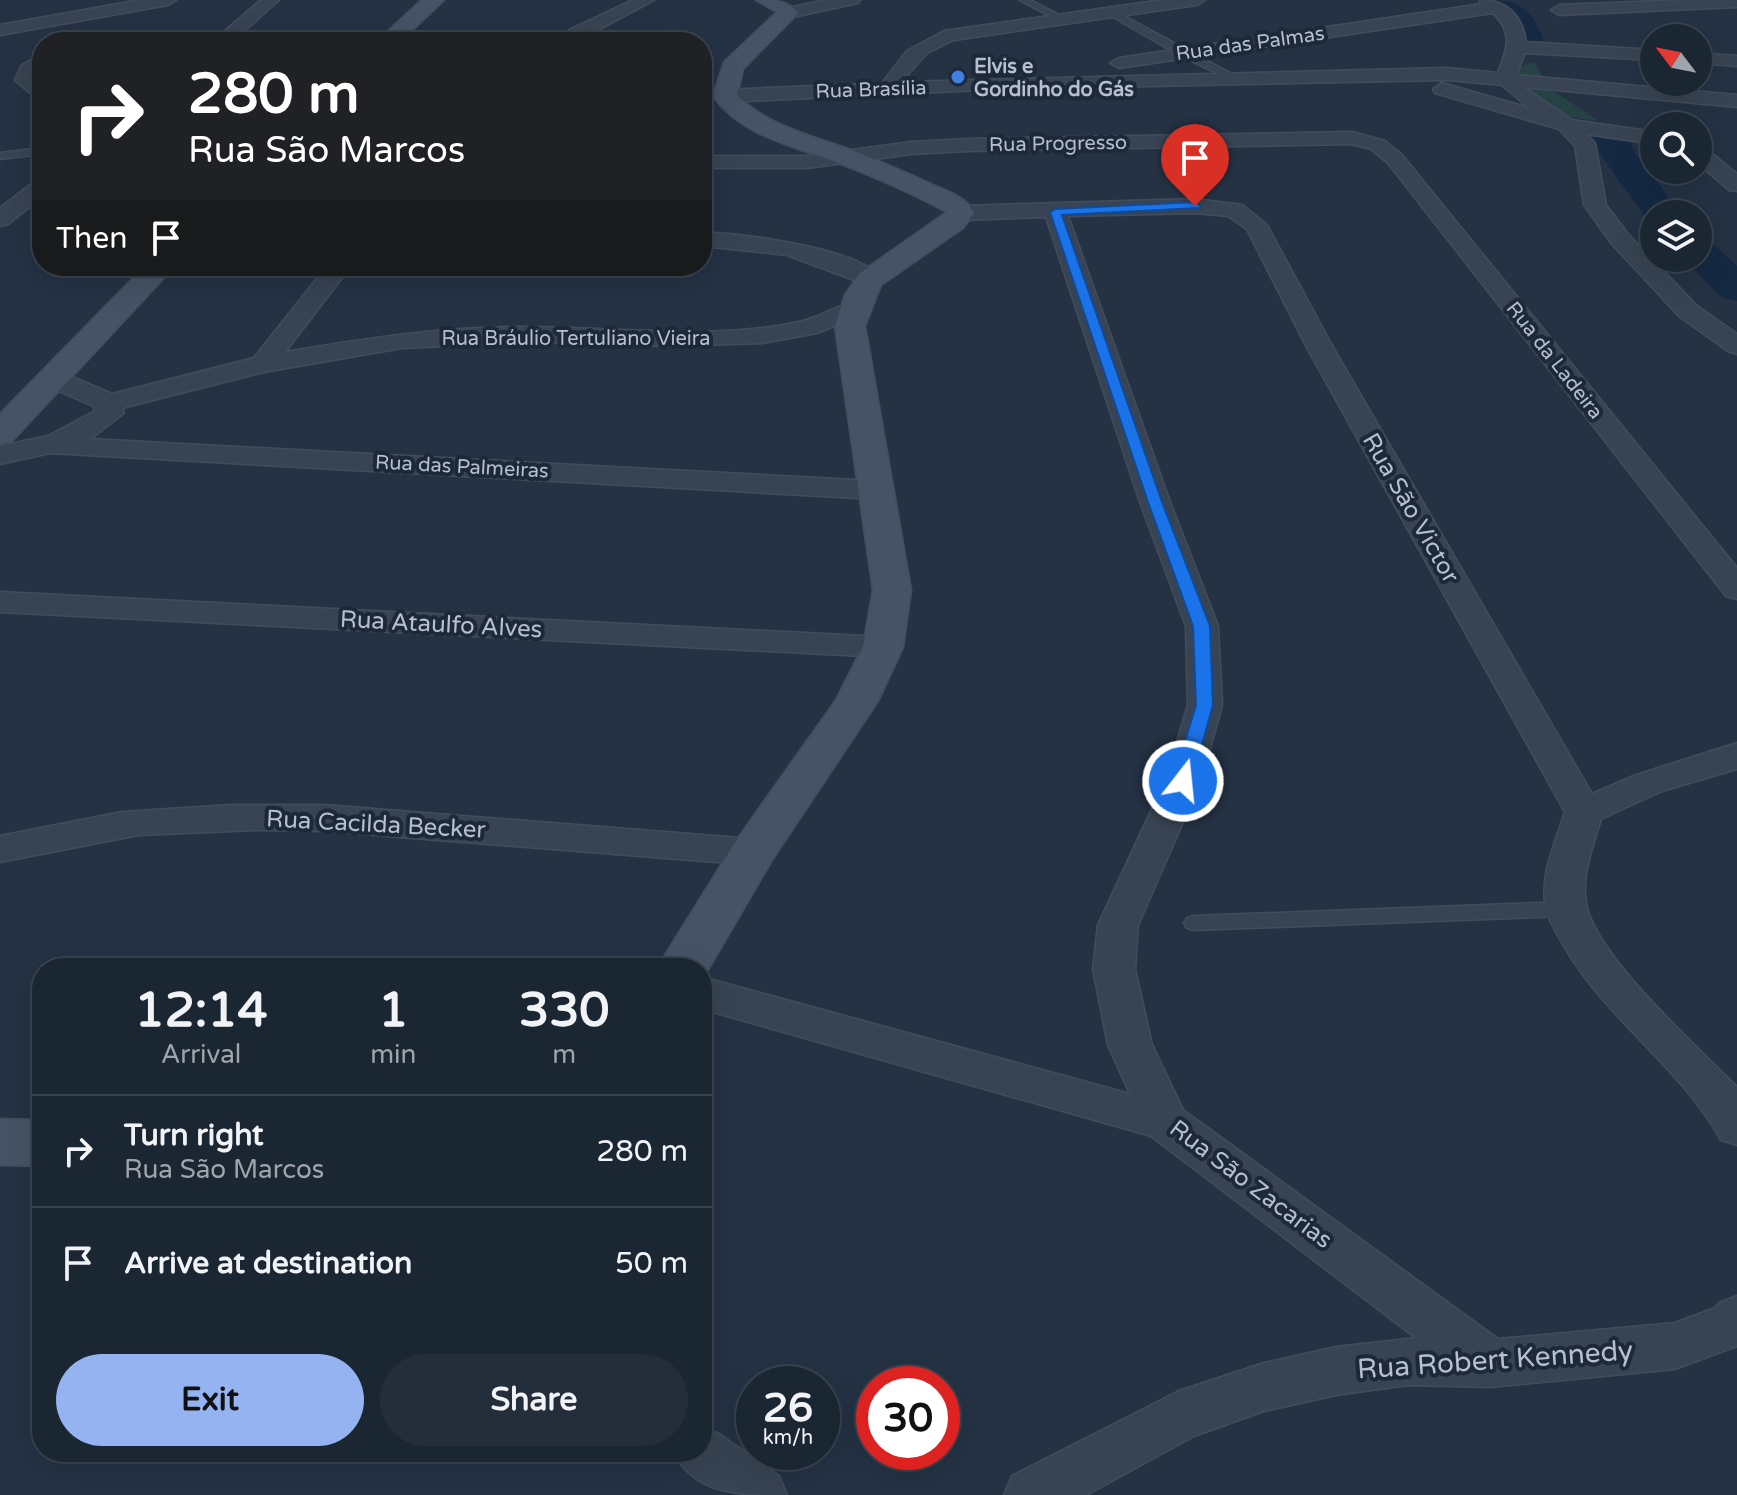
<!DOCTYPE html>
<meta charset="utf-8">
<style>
:root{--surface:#1b2633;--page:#242e3b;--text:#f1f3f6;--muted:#a0a5ac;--line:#39434e;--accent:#95b2f1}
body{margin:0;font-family:"Varela Round",sans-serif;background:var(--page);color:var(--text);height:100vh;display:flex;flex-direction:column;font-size:30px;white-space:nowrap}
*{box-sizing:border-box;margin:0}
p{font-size:26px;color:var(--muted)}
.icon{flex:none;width:44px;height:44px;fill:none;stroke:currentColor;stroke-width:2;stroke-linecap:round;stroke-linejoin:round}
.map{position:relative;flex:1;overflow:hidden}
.panel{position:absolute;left:32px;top:958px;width:680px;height:504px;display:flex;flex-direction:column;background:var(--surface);border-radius:32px;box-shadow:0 8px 32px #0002,0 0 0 2px var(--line)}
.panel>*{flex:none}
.hud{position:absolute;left:32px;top:32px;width:680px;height:244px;border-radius:32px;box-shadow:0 8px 32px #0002,0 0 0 2px var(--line);background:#202124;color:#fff;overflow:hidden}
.needle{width:52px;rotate:302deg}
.controls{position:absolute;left:1640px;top:24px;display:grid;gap:16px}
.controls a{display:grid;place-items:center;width:72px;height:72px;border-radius:50%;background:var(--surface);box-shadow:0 8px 32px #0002,0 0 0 2px var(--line);font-size:40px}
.speed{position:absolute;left:736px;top:1366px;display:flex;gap:16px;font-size:40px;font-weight:700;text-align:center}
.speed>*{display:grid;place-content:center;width:104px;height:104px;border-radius:50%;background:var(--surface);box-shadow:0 8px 32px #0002,0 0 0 2px var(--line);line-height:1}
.speed small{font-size:20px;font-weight:400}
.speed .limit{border:12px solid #d22;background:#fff;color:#111}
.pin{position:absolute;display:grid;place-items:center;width:68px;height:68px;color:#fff;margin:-82px -34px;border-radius:50% 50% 50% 0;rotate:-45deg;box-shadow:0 0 8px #0007}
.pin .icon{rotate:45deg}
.me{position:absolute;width:88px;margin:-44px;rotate:16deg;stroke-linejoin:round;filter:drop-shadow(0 0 6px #0008)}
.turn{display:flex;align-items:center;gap:28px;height:168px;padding:0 24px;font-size:36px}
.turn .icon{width:104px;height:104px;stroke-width:2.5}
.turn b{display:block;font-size:56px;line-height:68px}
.then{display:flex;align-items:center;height:76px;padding:0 24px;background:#0003;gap:16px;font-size:30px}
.eta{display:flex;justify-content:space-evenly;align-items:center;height:136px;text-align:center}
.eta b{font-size:48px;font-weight:700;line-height:56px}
.action{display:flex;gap:16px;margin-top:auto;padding:16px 24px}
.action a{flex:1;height:92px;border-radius:48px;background:var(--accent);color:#111;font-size:32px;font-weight:700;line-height:92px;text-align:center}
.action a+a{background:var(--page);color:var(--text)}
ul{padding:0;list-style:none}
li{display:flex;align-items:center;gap:24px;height:112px;padding:0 24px;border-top:2px solid var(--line)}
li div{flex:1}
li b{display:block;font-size:30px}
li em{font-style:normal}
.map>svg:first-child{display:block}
.green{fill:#264245}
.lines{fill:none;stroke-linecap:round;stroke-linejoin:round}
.river{fill:#152943;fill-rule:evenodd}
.lane-casing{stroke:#424d5c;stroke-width:3}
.street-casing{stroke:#424d5c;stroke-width:3}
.secondary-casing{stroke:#424d5c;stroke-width:3}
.lane{fill:#384453;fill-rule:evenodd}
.street{fill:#384453;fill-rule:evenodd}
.secondary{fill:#465366;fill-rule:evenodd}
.route{fill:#1a73e8;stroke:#114b97;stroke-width:2}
.shop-dot{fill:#3f7fe0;stroke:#1d2938;stroke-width:3}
.labels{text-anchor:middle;stroke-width:8;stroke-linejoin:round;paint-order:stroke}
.far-street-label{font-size:20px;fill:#b5bfcd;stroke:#1d2938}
.far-poi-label{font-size:20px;font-weight:bold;fill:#b5bfcd;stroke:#1d2938;text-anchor:start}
.street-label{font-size:24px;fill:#b5bfcd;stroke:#1d2938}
.near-street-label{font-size:28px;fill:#b5bfcd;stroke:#1d2938}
</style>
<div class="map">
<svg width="1737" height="1495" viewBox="0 0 1737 1495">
<rect width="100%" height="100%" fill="#243244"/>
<path class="green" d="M 1534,62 L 1549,88 L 1597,120 C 1559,120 1532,100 1508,71 Z"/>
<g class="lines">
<g class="river">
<path d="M 1477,0 C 1513,0 1528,1 1543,38 L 1539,44 L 1528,47 L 1517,44 L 1509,26 Z"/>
<polygon points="1612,127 1624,130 1635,153 1681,214 1654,214 1654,223 1649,222 1600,154 1595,137 1600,130"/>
<polygon points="1698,239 1712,243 1737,266 1737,301 1722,298 1683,258 1698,258"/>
</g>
<g class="lane-casing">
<g id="lane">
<polygon points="1019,0 1030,0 1065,18 1058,20"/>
<polygon points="1111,9 1241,79 1233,81 1179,55 1108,14"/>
<polygon points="702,94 725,93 730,96 702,100"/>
<polygon points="42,148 42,154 0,159 0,153"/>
<polygon points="1566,902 1573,904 1576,909 1573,914 1566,916 1194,930 1187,928 1184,923 1187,918 1194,916"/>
</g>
</g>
<g class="street-casing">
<g id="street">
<polygon points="140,0 176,0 168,5 0,35 0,25"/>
<polygon points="261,0 279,0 232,42 212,42"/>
<polygon points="633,0 654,0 576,42 556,42 571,29"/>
<polygon points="827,0 860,0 858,3 788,18 780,13 782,9"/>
<path d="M 1162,0 L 1205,0 L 1197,5 L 954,40 L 927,53 L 901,82 L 1447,68 L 1498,73 C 1507,50 1514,33 1493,13 L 1119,68 L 1110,63 L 1119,58 L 1482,4 L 1479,0 C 1506,0 1522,14 1526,42 L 1654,50 L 1654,60 L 1525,53 L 1516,75 L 1737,95 L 1737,107 L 1523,87 L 1572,120 L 1654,132 L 1654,144 L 1586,134 L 1595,144 L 1606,205 L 1627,233 L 1697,306 L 1737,334 L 1737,354 L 1728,351 L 1679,316 L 1611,243 L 1584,205 L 1575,146 L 1559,129 L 1435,93 L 1433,89 L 1442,83 L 1529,108 L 1502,85 L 1447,80 L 1002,89 L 725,102 L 716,96 L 725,90 L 882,83 L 907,51 L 944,31 Z"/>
<polygon points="1684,0 1737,0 1737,7 1559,15 1551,10 1559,5"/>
<polygon points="1698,53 1737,56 1737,66 1698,63"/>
<polygon points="42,54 42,67 34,78 42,84 42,99 35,97 15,80 22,65"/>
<polygon points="1352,132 1385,141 1402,155 1737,568 1737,599 1726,596 1388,163 1371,149 1351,144 968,151 912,154 807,168 702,168 702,156 807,156 912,142 968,139"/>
<polygon points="1698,146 1705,148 1737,174 1737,191 1729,190 1698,163"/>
<polygon points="42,181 42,197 8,224 0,226 0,208 34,182"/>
<path d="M 1195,199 L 1242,205 L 1267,225 L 1331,344 L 1592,794 L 1636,775 L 1737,743 L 1737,769 L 1662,791 L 1601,819 C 1593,846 1581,875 1586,903 C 1594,955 1699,1048 1737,1087 L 1737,1145 L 1721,1140 C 1682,1069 1609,1021 1567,951 C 1559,937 1549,923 1546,907 C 1539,876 1556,841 1565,812 L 1305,344 L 1247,229 L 1228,216 L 1195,213 L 1068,216 L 1170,502 L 1218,626 L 1222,705 L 1201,781 L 1138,925 L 1135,969 L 1152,1045 L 1183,1110 L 1498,1339 L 1675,1323 L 1715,1308 L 1719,1303 L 1737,1296 L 1737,1346 L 1675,1369 L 1490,1387 L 1408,1385 L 1336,1395 L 1264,1411 L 1194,1436 L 1086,1495 L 1004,1495 L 1012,1476 L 1179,1391 L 1264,1363 L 1336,1347 L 1416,1338 L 1151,1136 L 702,1009 L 702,977 L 1130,1094 L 1108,1045 L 1093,969 L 1098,925 L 1165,781 L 1188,705 L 1186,626 L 1140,502 L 1046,217 L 961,220 L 950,213 L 961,206 Z"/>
<path d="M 702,232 C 740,234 859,247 882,279 L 878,284 L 870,286 L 787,255 L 702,246 Z"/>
<path d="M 327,266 L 351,266 L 285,352 C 367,338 449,326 532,327 C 620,328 713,340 799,322 C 819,318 836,306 856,301 L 865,303 L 868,308 L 865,313 L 817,333 L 762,343 L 671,346 L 529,342 L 402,348 L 264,372 L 122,408 L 124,413 L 90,439 L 874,481 L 884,484 L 889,490 L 884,496 L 874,499 L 50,453 L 0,464 L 0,446 L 48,436 L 95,411 L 93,406 L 45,385 L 41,379 L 45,373 L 63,373 L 112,394 L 254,358 Z"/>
<polygon points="0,592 883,637 895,640 900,647 895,654 883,657 0,612"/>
<polygon points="232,805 324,805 753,839 767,843 772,852 767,861 753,865 324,831 255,830 139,835 0,862 0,836 122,812"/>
<path d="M 702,1427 L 719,1434 L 779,1476 L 787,1495 C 738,1495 696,1495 673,1452 L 702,1452 Z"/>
</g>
</g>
<g class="secondary-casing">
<g id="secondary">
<polygon points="422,0 444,0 400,42 376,42"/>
<path d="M 756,0 C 774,0 788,0 798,13 L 743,69 L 737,95 C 768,127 814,136 854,151 C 879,161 904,172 929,183 C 946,191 966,196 974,213 L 963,228 L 881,285 L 865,326 L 911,590 L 903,647 L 878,701 L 772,860 L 702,980 L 702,968 L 657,968 L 736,841 L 836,700 L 863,647 L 873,590 L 835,326 L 845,295 L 860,273 L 947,212 C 912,193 875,177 839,163 C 795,146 742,137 713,96 L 724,62 L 777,12 Z"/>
<polygon points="145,266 175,266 12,441 0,444 0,414"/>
<polygon points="0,1119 42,1120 42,1166 0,1165"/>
</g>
</g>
<use href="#lane" class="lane"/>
<use href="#street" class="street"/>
<use href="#secondary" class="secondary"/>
</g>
<polygon class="route" points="1195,202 1201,206 1199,208 1062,215 1162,502 1210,626 1213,705 1192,781 1183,787 1173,781 1196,705 1193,626 1148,502 1050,212 1055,209"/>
<circle class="shop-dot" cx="958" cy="77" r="8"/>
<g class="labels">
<g class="far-street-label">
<text transform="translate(1250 43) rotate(-8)" y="7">Rua das Palmas</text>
<text transform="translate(871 89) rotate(-2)" y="7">Rua Brasília</text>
<text transform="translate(1058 143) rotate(-1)" y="7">Rua Progresso</text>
<text x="576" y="345">Rua Bráulio Tertuliano Vieira</text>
<text transform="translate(1555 360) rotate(52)" y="7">Rua da Ladeira</text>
<text transform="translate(462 466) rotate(3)" y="7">Rua das Palmeiras</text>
</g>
<g class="far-poi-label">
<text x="974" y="73">Elvis e<tspan x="974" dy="23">Gordinho do Gás</tspan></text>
</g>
<g class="street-label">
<text transform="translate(1411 508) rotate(60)" y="8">Rua São Victor</text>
<text transform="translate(441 624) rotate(3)" y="8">Rua Ataulfo Alves</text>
<text transform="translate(376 824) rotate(3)" y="8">Rua Cacilda Becker</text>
<text transform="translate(1251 1184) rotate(37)" y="8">Rua São Zacarias</text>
</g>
<g class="near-street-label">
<text transform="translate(1495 1359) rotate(-4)" y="10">Rua Robert Kennedy</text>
</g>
</g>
</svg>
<div class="controls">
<a><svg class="needle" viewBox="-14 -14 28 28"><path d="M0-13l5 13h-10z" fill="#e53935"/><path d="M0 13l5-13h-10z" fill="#a0a5ac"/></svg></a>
<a><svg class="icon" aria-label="search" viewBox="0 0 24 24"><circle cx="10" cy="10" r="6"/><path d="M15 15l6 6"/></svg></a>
<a><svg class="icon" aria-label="layers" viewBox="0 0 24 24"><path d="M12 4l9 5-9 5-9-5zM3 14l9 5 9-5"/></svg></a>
</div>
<div class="speed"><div>26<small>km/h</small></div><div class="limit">30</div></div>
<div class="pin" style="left:1195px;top:206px;background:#d93025"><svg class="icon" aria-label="arrive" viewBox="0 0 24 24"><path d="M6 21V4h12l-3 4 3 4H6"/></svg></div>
<svg class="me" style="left:1183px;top:781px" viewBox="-20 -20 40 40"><circle r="17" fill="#1a73e8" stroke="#fff" stroke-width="3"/><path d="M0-11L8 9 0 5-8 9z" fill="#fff"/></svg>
<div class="hud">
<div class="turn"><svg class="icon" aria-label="right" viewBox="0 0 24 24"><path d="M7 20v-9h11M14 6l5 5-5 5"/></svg><div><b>280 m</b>Rua São Marcos</div></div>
<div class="then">Then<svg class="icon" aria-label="arrive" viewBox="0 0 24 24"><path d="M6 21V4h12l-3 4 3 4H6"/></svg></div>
</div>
<section class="panel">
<div class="eta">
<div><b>12:14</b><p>Arrival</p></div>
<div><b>1</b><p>min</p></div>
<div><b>330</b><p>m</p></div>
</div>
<ul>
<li><svg class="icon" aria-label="right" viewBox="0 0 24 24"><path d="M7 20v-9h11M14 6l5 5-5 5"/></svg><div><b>Turn right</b><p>Rua São Marcos</p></div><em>280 m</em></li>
<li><svg class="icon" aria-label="arrive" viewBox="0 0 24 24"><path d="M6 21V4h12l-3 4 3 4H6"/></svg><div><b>Arrive at destination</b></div><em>50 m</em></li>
</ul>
<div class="action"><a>Exit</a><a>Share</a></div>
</section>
</div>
